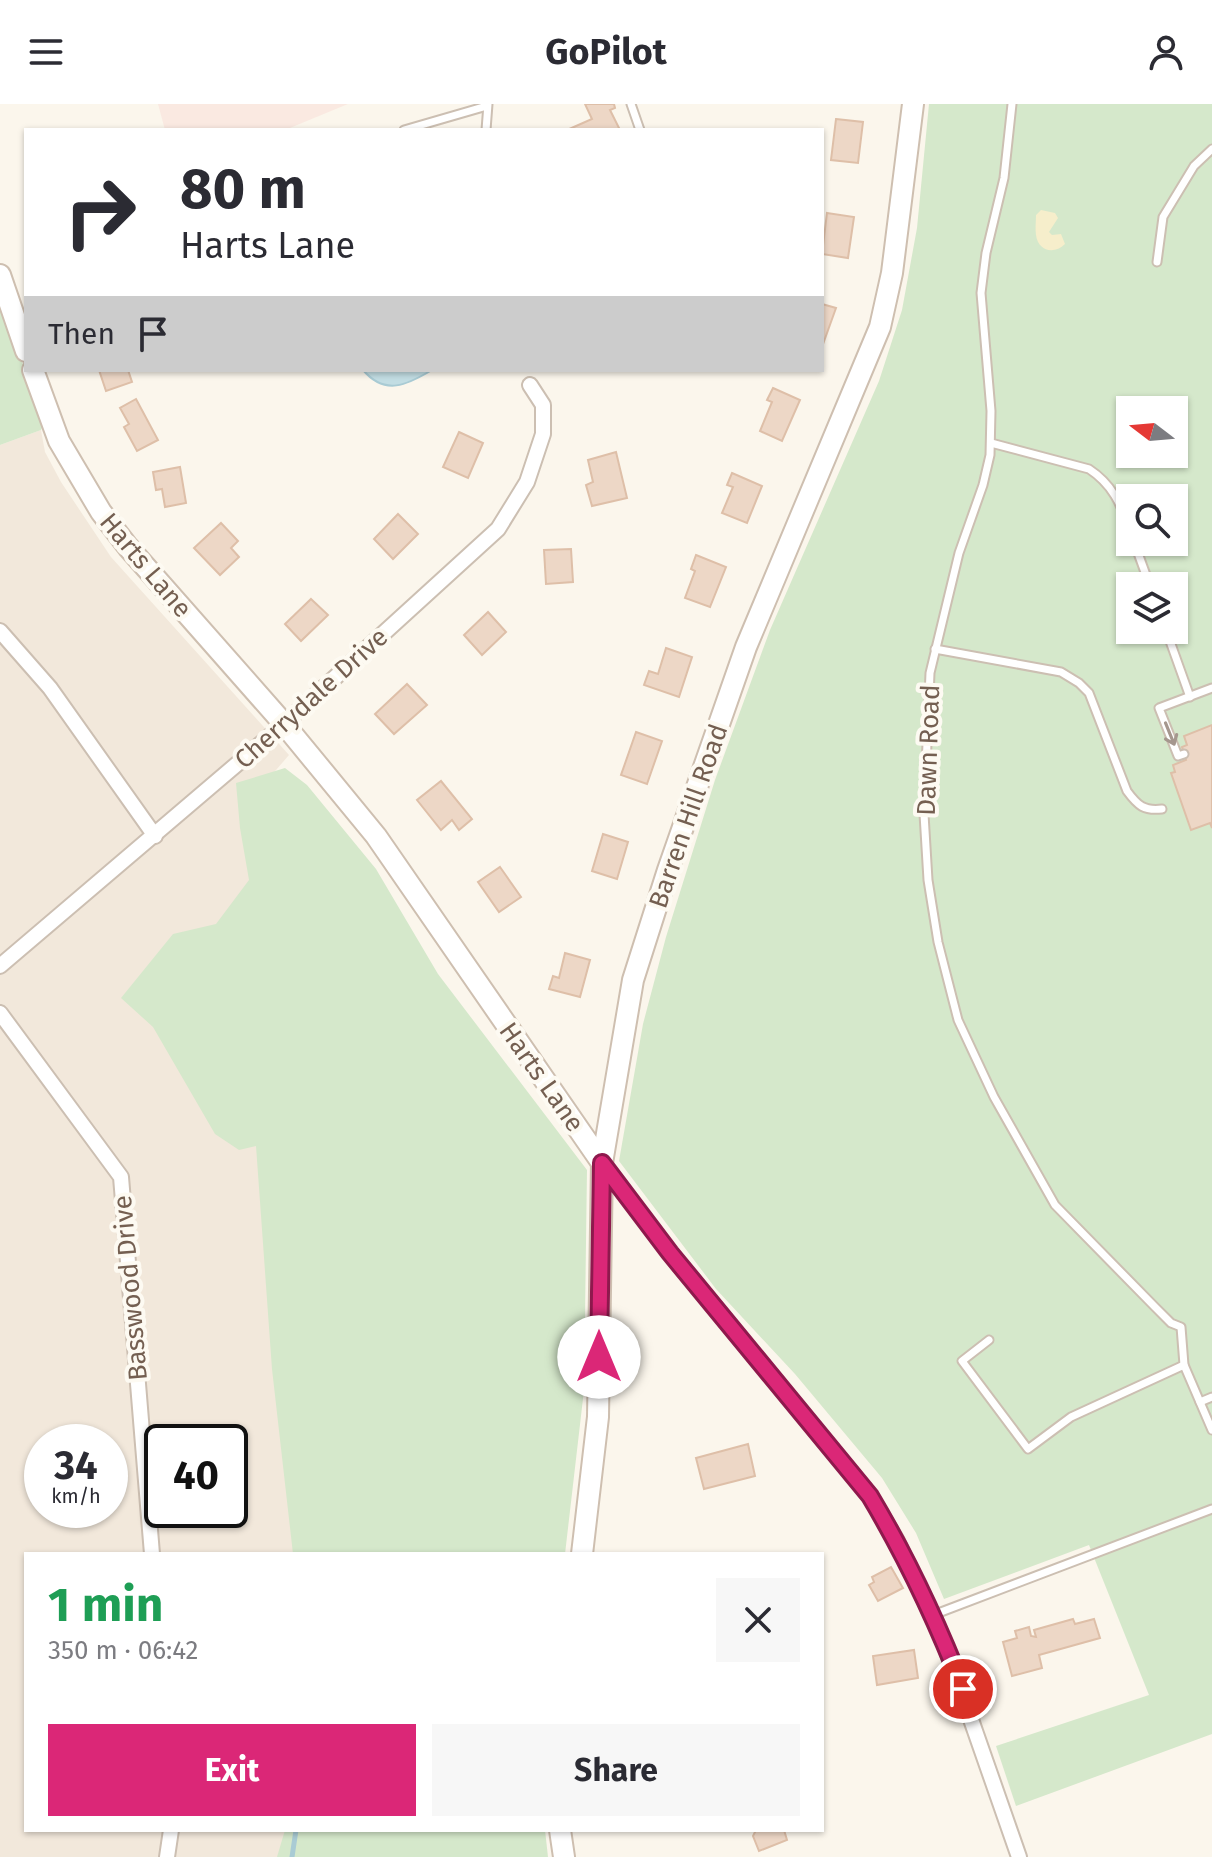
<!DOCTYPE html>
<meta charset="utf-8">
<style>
:root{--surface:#fff;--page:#f7f7f7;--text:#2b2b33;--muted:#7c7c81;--accent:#db2777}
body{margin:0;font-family:"Fira Sans",sans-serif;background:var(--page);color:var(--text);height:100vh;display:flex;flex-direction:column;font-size:30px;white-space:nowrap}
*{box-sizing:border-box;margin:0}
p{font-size:26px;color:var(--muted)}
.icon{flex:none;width:44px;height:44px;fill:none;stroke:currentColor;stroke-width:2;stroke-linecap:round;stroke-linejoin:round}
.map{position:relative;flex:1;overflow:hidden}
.side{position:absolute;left:24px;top:1448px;width:800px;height:280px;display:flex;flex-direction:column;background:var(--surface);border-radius:0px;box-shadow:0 2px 6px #0004}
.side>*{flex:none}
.banner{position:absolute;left:24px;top:24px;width:800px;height:244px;border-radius:0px;box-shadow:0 2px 6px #0004;background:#fff;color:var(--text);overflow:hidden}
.needle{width:52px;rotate:286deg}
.controls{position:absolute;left:1116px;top:292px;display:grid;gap:16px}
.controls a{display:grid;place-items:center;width:72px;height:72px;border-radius:0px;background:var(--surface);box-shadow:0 2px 6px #0004;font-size:40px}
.speed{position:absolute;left:24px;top:1320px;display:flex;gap:16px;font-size:40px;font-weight:700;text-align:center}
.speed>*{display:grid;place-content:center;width:104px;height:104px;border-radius:50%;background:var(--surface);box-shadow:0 2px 6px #0004;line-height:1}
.speed small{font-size:20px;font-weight:400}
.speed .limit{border:4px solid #111;border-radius:12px;background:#fff;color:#111}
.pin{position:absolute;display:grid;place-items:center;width:68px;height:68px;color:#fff;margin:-34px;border:4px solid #fff;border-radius:50%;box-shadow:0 2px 8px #0007}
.me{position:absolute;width:88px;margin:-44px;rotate:0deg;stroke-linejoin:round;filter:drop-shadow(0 0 6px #0008)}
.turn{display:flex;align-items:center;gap:28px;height:168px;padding:0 24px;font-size:36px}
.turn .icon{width:104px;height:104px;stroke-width:2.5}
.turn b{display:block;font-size:56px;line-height:68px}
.then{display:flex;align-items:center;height:76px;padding:0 24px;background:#0003;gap:16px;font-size:30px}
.round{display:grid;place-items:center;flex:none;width:84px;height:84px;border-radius:0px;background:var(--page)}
.summary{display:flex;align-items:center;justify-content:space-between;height:136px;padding:0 24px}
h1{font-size:48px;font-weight:700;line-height:60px;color:#1e9e55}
.action{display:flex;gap:16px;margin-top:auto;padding:16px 24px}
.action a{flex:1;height:92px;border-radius:0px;background:var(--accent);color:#fff;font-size:32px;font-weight:700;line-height:92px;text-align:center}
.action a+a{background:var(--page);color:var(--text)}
header{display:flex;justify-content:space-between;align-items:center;height:104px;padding:0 24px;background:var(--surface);font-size:36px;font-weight:700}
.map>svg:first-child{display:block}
.residential{fill:#f2e8db;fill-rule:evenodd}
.commercial{fill:#fae9e1}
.green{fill:#d5e8cb;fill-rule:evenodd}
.sand{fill:#f6eecb}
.water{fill:#c2dde3;stroke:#a9cbd4;stroke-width:2}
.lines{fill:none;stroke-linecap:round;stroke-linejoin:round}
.stream{stroke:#a9cbd4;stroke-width:5}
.building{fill:#edd7c6;stroke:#debfa8;stroke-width:2}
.lane-casing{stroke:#ccbfb2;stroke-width:11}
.street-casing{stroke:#ccbfb2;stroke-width:18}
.secondary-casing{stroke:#cebfb0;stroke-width:24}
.lane{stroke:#fff;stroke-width:7}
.street{stroke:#fff;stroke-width:14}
.secondary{stroke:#fff;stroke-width:20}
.oneway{stroke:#a5978e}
.route-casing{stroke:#8e194d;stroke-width:20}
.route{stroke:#db2777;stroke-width:14}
.labels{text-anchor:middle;stroke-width:8;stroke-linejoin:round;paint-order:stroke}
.street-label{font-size:26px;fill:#745f51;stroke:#fdfaf2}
</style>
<header><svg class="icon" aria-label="menu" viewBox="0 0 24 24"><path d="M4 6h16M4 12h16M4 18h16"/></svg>GoPilot<svg class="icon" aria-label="person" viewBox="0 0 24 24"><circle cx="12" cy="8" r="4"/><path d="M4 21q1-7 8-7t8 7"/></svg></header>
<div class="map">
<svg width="1212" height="1753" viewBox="0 0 1212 1753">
<rect width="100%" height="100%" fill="#fbf6ec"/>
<path class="residential" d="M 41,326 L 45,348 L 61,378 L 111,453 L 289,651 L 270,673 L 271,1021 L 314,1450 L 26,1450 L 26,1726 L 320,1726 L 316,1753 L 0,1753 L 0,341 ZM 42,1338 L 110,1338 L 110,1406 L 42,1406 ZM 162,1338 L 230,1338 L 230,1406 L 162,1406 Z"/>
<polygon class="commercial" points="158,0 348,0 285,26 165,26"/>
<g class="green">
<path d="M 929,0 L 1212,0 L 1212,1630 L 1016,1702 L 996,1642 L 1149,1591 L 1089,1441 L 944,1495 L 916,1429 L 882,1374 L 795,1270 L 716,1185 L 619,1057 L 643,920 L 666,833 L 715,676 L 770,526 L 879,277 L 902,206 L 917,124 ZM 1130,306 L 1174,306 L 1174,350 L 1130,350 ZM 1130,394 L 1174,394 L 1174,438 L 1130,438 ZM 1130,482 L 1174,482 L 1174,526 L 1130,526 Z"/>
<polygon points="0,197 44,319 41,326 0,341"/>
<polygon points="285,664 307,681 376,765 438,870 587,1066 584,1286 565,1450 293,1450 272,1265 256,1042 239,1046 215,1030 153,923 121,894 173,830 216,820 249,776 240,724 236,679"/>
<polygon points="285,1726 545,1726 548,1753 277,1753"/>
</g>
<path class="sand" d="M 1041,106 L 1055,109 L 1058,114 L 1049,128 L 1052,131 L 1061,130 L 1065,140 C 1054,151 1038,147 1036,131 C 1035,125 1036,118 1036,111 Z"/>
<path class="water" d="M 363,266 L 432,266 C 407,281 385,292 363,266 Z"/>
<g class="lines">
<polyline class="stream" points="292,1753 296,1726"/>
</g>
<g class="building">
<polygon points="585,0 614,0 615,4 610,6 620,26 567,26 592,15"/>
<polygon points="836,15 863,18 858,59 831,56"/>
<polygon points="827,109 854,113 848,154 822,150"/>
<polygon points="822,200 836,204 822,243"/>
<polygon points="99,266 128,266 132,278 106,287"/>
<polygon points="773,284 800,296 782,337 760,327 772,298 767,296"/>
<polygon points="136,295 158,336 137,347 124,323 129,320 120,304"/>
<polygon points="459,328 483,339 468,374 443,363"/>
<polygon points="616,348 627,394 592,402 586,381 593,378 588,356"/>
<polygon points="180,363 186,399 165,403 162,385 156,386 153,368"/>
<polygon points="732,369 762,382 747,419 722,409 733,383 727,381"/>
<polygon points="398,410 418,430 393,455 374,435"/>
<polygon points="221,419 238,437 231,444 239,453 220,471 194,444"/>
<polygon points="571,445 573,478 546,480 544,446"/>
<polygon points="696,451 726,463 710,503 685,494 695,467 691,465"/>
<polygon points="311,495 328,511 301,537 285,520"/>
<polygon points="488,508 506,528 482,551 464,531"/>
<polygon points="666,544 692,553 679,593 644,581 649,567 658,570"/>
<polygon points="407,580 427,601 394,630 375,610"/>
<polygon points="1212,621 1212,724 1210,719 1191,726 1171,669 1175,668 1173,661 1186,656 1182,643 1187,641 1184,632"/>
<polygon points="636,628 662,637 647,680 621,671"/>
<polygon points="441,677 472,715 459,726 452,716 441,726 417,696"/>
<polygon points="603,730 628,738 617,775 592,767"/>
<polygon points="500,763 521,793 499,808 478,778"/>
<polygon points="565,849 590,856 580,893 549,885 553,872 559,874"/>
<polygon points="748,1340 755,1372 704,1385 696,1354"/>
<polygon points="891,1463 903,1484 878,1497 869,1481 874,1478 872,1473"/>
<polygon points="1073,1515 1075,1520 1094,1515 1100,1534 1039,1551 1042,1564 1012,1572 1003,1538 1017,1534 1015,1527 1029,1523 1031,1532 1036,1533 1034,1526"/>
<polygon points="914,1546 918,1574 877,1581 873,1552"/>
<polygon points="756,1726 784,1726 787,1736 759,1747 753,1732"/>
</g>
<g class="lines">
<g class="lane-casing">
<g id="lane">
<polyline points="631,0 640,26"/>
<polyline points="1012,0 1004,74 986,149 981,189 991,307 990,351 983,381 959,449 930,569 924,710 928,776 938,838 958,916 994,993 1055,1101 1155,1203 1171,1219 1181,1223 1184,1261 1212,1326"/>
<polyline points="404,26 487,2"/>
<polyline points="486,26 488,0"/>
<polyline points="1157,158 1163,113 1194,62 1212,45"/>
<path d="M 991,339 L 1089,365 C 1112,380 1121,400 1130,426"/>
<polyline points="1134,438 1150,482"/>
<polyline points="1166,526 1190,593"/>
<path d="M 935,545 L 1061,568 L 1079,579 L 1089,589 L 1127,687 C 1138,702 1144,707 1162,705"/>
<polyline points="1184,650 1178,652 1159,604 1212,584"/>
<polyline points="989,1236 962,1257 1028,1345 1071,1313 1184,1261"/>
<polyline points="1200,1298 1212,1293"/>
<polyline points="933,1511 1212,1405"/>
</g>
</g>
<g class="street-casing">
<g id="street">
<polyline points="0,527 50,584 155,732"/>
<polyline points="0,862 284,620 498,425 527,378 543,330 543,301 530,281"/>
<polyline points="0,909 121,1073 152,1450"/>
<polyline points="602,1059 670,1149 870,1392 897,1437 944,1538 1019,1753"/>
<polyline points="167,1753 171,1726"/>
</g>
</g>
<g class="secondary-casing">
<g id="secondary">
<polyline points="0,171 26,247"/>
<polyline points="33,266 59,337 101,408 128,443 284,620 376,732 602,1059"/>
<polyline points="582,1450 598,1313 602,1059 633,876 668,766 746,543 880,223 892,169 913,0"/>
<polyline points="560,1726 564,1753"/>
</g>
</g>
<use href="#lane" class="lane"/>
<use href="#street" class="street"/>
<use href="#secondary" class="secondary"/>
</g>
<defs><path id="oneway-shaft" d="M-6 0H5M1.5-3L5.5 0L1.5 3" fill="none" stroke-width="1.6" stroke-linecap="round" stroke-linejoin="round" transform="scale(2)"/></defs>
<use class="oneway" href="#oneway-shaft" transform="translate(1170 630) rotate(68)"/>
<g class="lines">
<g class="route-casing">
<path id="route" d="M 599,1253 L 602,1059 L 670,1149 L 870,1392 C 907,1454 937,1518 963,1585"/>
</g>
<use href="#route" class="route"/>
</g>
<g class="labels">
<g class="street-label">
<text transform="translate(146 461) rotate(50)" y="9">Harts Lane</text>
<text transform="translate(311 594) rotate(-42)" y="9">Cherrydale Drive</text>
<text transform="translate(928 646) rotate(-88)" y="9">Dawn Road</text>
<text transform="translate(688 712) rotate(-71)" y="9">Barren Hill Road</text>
<text transform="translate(542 973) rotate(55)" y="9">Harts Lane</text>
<text transform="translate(130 1184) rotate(-95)" y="9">Basswood Drive</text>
</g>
</g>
</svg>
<div class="controls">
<a><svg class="needle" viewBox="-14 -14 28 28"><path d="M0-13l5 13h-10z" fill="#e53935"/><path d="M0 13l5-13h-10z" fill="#7c7c81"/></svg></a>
<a><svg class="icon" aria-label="search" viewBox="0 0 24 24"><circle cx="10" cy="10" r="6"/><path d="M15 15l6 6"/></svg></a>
<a><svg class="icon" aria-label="layers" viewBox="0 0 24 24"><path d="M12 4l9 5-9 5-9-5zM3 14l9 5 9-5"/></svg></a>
</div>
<div class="speed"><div>34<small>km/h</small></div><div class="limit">40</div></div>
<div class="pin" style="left:963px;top:1585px;background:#d93025"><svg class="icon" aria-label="arrive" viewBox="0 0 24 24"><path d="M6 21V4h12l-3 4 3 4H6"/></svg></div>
<svg class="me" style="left:599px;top:1253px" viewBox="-20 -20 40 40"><circle r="19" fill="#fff"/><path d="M0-13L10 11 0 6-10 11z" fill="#db2777"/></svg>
<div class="banner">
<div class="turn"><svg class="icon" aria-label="right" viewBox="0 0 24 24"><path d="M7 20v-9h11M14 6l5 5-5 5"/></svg><div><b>80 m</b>Harts Lane</div></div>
<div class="then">Then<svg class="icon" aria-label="arrive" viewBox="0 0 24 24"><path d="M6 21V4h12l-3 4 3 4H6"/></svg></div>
</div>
<section class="side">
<div class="summary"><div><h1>1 min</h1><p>350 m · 06:42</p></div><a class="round"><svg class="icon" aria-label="close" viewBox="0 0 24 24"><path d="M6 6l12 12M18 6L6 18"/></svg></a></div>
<div class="action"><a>Exit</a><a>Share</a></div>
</section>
</div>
